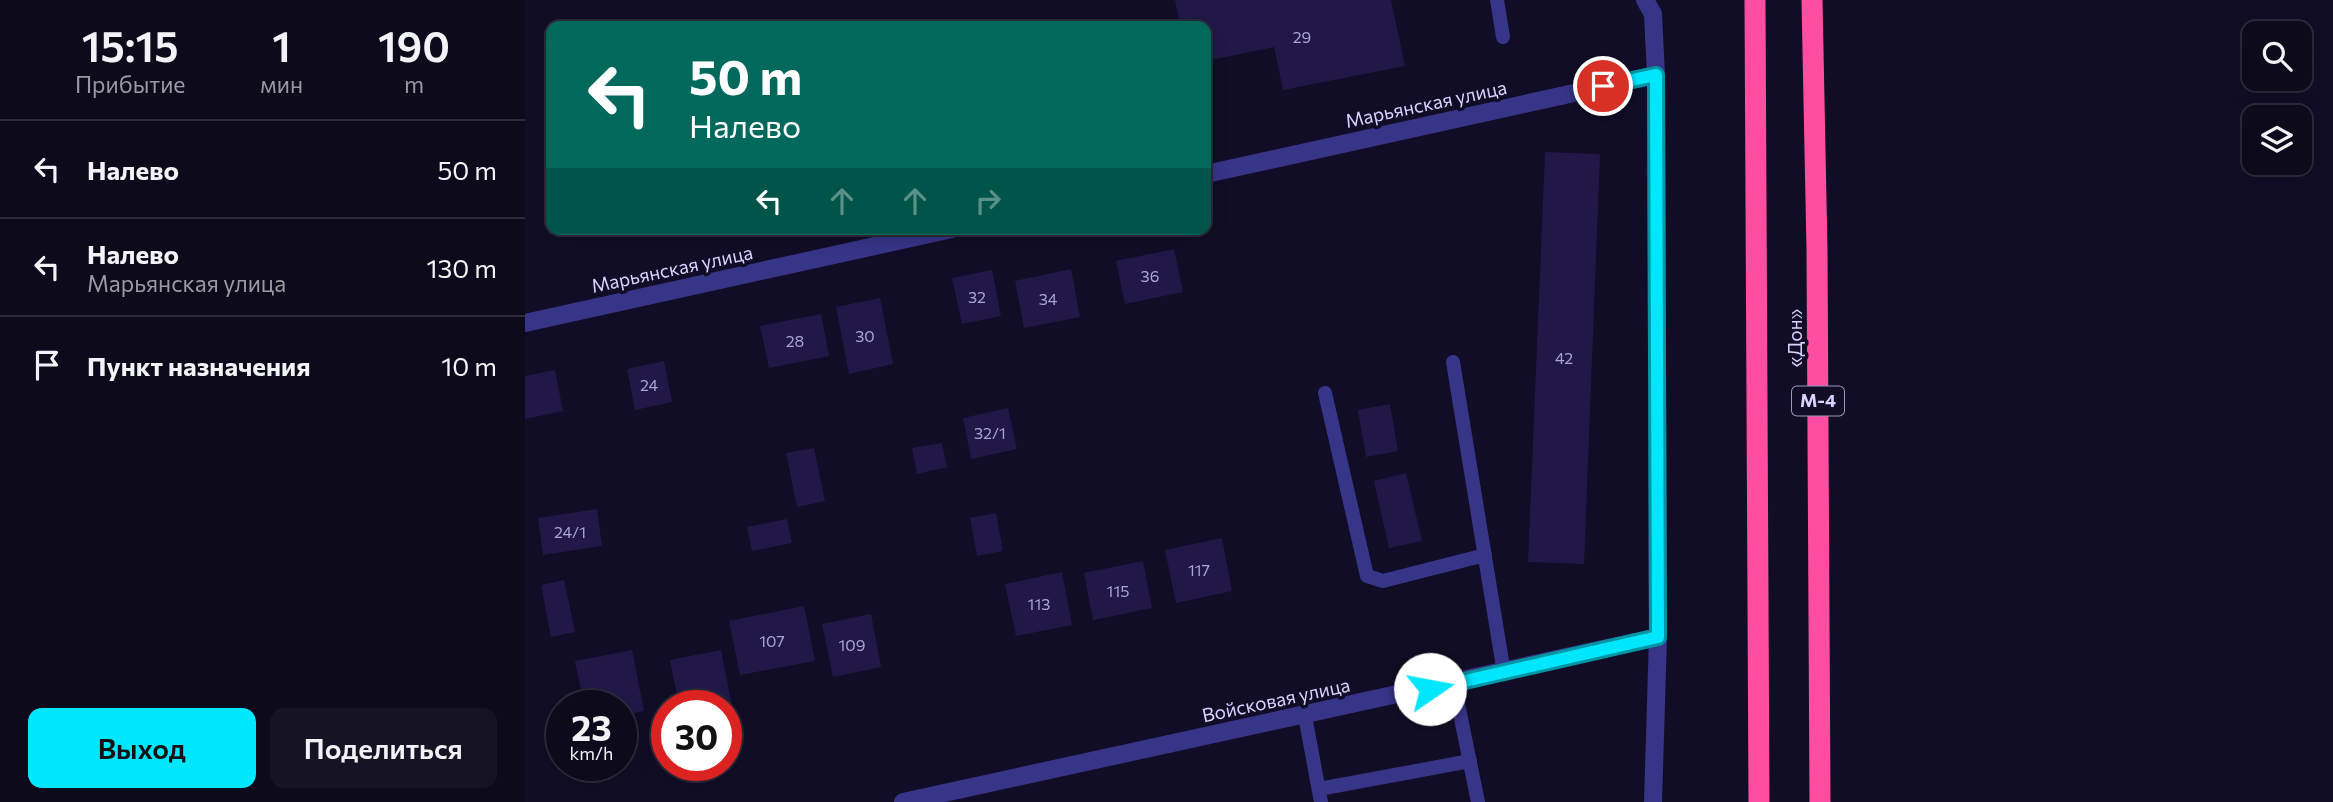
<!DOCTYPE html>
<html lang="ru">
<meta charset="utf-8">
<style>
:root{--surface:#0d0a1c;--page:#161325;--text:#f1f3f6;--muted:#9a9aa3;--line:#2d2b3b;--accent:#00e6fd}
body{margin:0;font-family:Commissioner,sans-serif;background:var(--page);color:var(--text);height:100vh;display:flex;flex-direction:column;font-size:26px;white-space:nowrap}
*{box-sizing:border-box;margin:0}
p{font-size:23px;color:var(--muted)}
.icon{flex:none;width:38px;height:38px;fill:none;stroke:currentColor;stroke-width:2;stroke-linecap:round;stroke-linejoin:round}
.map{position:relative;flex:1;overflow:hidden}
.panel{display:flex;flex-direction:column;background:var(--surface);width:525px}
.panel>*{flex:none}
.top-card{position:absolute;left:21px;top:21px;width:665px;height:214px;border-radius:14px;box-shadow:0 4px 18px #0003,0 0 0 2px var(--line);background:#00695c;color:#fff;overflow:hidden}
.fabs{position:absolute;left:1717px;top:21px;display:grid;gap:14px}
.fabs a{display:grid;place-items:center;width:70px;height:70px;border-radius:14px;background:var(--surface);box-shadow:0 4px 18px #0003,0 0 0 2px var(--line);font-size:35px}
.speed{position:absolute;left:21px;top:690px;display:flex;gap:14px;font-size:35px;font-weight:700;text-align:center}
.speed>*{display:grid;place-content:center;width:91px;height:91px;border-radius:50%;background:var(--surface);box-shadow:0 4px 18px #0003,0 0 0 2px var(--line);line-height:1}
.speed small{font-size:18px;font-weight:400}
.speed .limit{border:10px solid #d22;background:#fff;color:#111}
.pin{position:absolute;display:grid;place-items:center;width:60px;height:60px;color:#fff;margin:-30px;border:4px solid #fff;border-radius:50%;box-shadow:0 2px 7px #0007}
.me{position:absolute;width:77px;margin:-38px;rotate:78deg;stroke-linejoin:round;filter:drop-shadow(0 0 5px #0008)}
.turn{display:flex;align-items:center;gap:24px;height:147px;padding:0 28px;font-size:32px}
.turn .icon{width:91px;height:91px;stroke-width:2.5}
.turn b{display:block;font-size:49px;line-height:60px}
.lanes{display:flex;align-items:center;height:66px;padding:0 28px;background:#0003;justify-content:center;gap:35px;direction:ltr}
.lanes .off{opacity:.35}
.eta{display:flex;justify-content:space-evenly;align-items:center;height:119px;text-align:center}
.eta b{font-size:42px;font-weight:600;line-height:49px}
.button{display:flex;gap:14px;margin-top:auto;padding:14px 28px}
.button a{flex:1;height:80px;border-radius:14px;background:var(--accent);color:#111;font-size:28px;font-weight:600;line-height:80px;text-align:center}
.button a+a{background:var(--page);color:var(--text)}
ul{padding:0;list-style:none}
li{display:flex;align-items:center;gap:21px;height:98px;padding:0 28px;border-top:2px solid var(--line)}
li div{flex:1}
li b{display:block;font-size:26px}
li em{font-style:normal}
main{display:flex;flex:1;min-height:0}
.map>svg:first-child{display:block}
.building{fill:#211848}
.lines{fill:none;stroke-linecap:round;stroke-linejoin:round}
.lane{stroke:#373588;stroke-width:14}
.street{stroke:#373588;stroke-width:18}
.highway{stroke:#ff4da4;stroke-width:21}
.route-casing{stroke:#0096a4;stroke-width:18}
.route{stroke:#00e6fd;stroke-width:12}
.labels{text-anchor:middle;stroke-width:7;stroke-linejoin:round;paint-order:stroke}
.number-label{font-size:16px;fill:#aaa4d1}
.shield{fill:#110d26;stroke:#9c97be;stroke-width:2}
.shield-label{font-size:18px;font-weight:bold;fill:#d7d2ff}
.street-label{font-size:19px;fill:#d7d2ff;stroke:#110d26}
</style>
<main>
<section class="panel">
<div class="eta">
<div><b>15:15</b><p>Прибытие</p></div>
<div><b>1</b><p>мин</p></div>
<div><b>190</b><p>m</p></div>
</div>
<ul>
<li><svg class="icon" aria-label="left" viewBox="0 0 24 24"><path d="M17 20v-9H6M10 6l-5 5 5 5"/></svg><div><b>Налево</b></div><em>50 m</em></li>
<li><svg class="icon" aria-label="left" viewBox="0 0 24 24"><path d="M17 20v-9H6M10 6l-5 5 5 5"/></svg><div><b>Налево</b><p>Марьянская улица</p></div><em>130 m</em></li>
<li><svg class="icon" aria-label="arrive" viewBox="0 0 24 24"><path d="M6 21V4h12l-3 4 3 4H6"/></svg><div><b>Пункт назначения</b></div><em>10 m</em></li>
</ul>
<div class="button"><a>Выход</a><a>Поделиться</a></div>
</section>
<div class="map">
<svg width="1808" height="802" viewBox="0 0 1808 802">
<rect width="100%" height="100%" fill="#110d26"/>
<g class="building">
<polygon points="650,0 866,0 880,66 758,90 749,47 681,61 681,26 655,26"/>
<polygon points="1020,152 1075,154 1059,564 1003,562"/>
<polygon points="649,249 658,292 600,304 591,261"/>
<polygon points="546,269 555,317 499,328 490,281"/>
<polygon points="467,270 476,316 437,324 427,278"/>
<polygon points="355,298 368,364 324,374 311,307"/>
<polygon points="296,314 304,356 244,368 235,326"/>
<polygon points="139,361 147,402 110,410 102,369"/>
<polygon points="30,370 38,411 0,419 0,376"/>
<polygon points="865,404 873,451 841,457 833,410"/>
<polygon points="483,408 492,449 446,459 438,418"/>
<polygon points="417,443 422,467 392,474 387,448"/>
<polygon points="289,448 300,501 272,507 261,453"/>
<polygon points="881,473 897,541 864,548 849,481"/>
<polygon points="72,509 77,546 18,555 13,518"/>
<polygon points="471,513 478,551 452,556 445,518"/>
<polygon points="262,519 267,543 227,551 222,527"/>
<polygon points="697,538 707,591 651,603 640,550"/>
<polygon points="618,561 627,608 568,620 559,573"/>
<polygon points="537,572 547,625 491,636 480,584"/>
<polygon points="39,580 50,632 26,637 16,585"/>
<polygon points="279,606 290,661 215,675 204,621"/>
<polygon points="346,614 356,667 308,677 297,624"/>
<polygon points="107,650 119,711 96,716 96,705 59,705 50,661"/>
<polygon points="196,650 209,716 201,717 201,705 154,705 145,660"/>
</g>
<g class="lines">
<g class="lane">
<polyline points="972,0 978,37"/>
<polyline points="928,362 979,673"/>
<polyline points="800,393 842,576 858,581 960,555"/>
<polyline points="929,684 953,802"/>
<polyline points="780,716 796,802"/>
<polyline points="794,789 945,761"/>
</g>
<g class="street">
<polyline points="1120,0 1128,14 1131,75 1133,637 1128,802"/>
<polyline points="681,174 1131,75"/>
<polyline points="0,323 427,229"/>
<polyline points="378,802 1133,637"/>
</g>
<g class="highway">
<polyline points="1230,0 1234,802"/>
<polyline points="1287,0 1292,250 1295,802"/>
</g>
</g>
<g class="lines">
<g class="route-casing">
<polyline id="route" points="905,689 1133,637 1131,75 1078,86"/>
</g>
<use href="#route" class="route"/>
</g>
<g class="labels">
<g class="number-label">
<text x="777" y="43">29</text>
<text x="625" y="282">36</text>
<text x="452" y="303">32</text>
<text x="523" y="305">34</text>
<text x="340" y="342">30</text>
<text x="270" y="347">28</text>
<text x="1039" y="364">42</text>
<text x="124" y="391">24</text>
<text x="465" y="439">32/1</text>
<text x="45" y="538">24/1</text>
<text x="674" y="576">117</text>
<text x="593" y="597">115</text>
<text x="514" y="610">113</text>
<text x="247" y="647">107</text>
<text x="327" y="651">109</text>
</g>
<rect class="shield" x="1267" y="386.5" width="52" height="29" rx="5"/>
<g class="shield-label">
<text x="1293" y="407">М-4</text>
</g>
<g class="street-label">
<text transform="translate(901 104) rotate(-12)" y="7">Марьянская улица</text>
<text transform="translate(147 269) rotate(-12)" y="7">Марьянская улица</text>
<text transform="translate(1270 338) rotate(-90)" y="7">«Дон»</text>
<text transform="translate(751 700) rotate(-12)" y="7">Войсковая улица</text>
</g>
</g>
</svg>
<div class="fabs">
<a><svg class="icon" aria-label="search" viewBox="0 0 24 24"><circle cx="10" cy="10" r="6"/><path d="M15 15l6 6"/></svg></a>
<a><svg class="icon" aria-label="layers" viewBox="0 0 24 24"><path d="M12 4l9 5-9 5-9-5zM3 14l9 5 9-5"/></svg></a>
</div>
<div class="speed"><div>23<small>km/h</small></div><div class="limit">30</div></div>
<div class="pin" style="left:1078px;top:86px;background:#d93025"><svg class="icon" aria-label="arrive" viewBox="0 0 24 24"><path d="M6 21V4h12l-3 4 3 4H6"/></svg></div>
<svg class="me" style="left:905px;top:689px" viewBox="-20 -20 40 40"><circle r="19" fill="#fff"/><path d="M0-13L10 11 0 6-10 11z" fill="#00e6fd"/></svg>
<div class="top-card">
<div class="turn"><svg class="icon" aria-label="left" viewBox="0 0 24 24"><path d="M17 20v-9H6M10 6l-5 5 5 5"/></svg><div><b>50 m</b>Налево</div></div>
<div class="lanes"><svg class="icon" aria-label="left" viewBox="0 0 24 24"><path d="M17 20v-9H6M10 6l-5 5 5 5"/></svg><svg class="icon off" aria-label="ahead" viewBox="0 0 24 24"><path d="M12 20V5M6 11l6-6 6 6"/></svg><svg class="icon off" aria-label="ahead" viewBox="0 0 24 24"><path d="M12 20V5M6 11l6-6 6 6"/></svg><svg class="icon off" aria-label="right" viewBox="0 0 24 24"><path d="M7 20v-9h11M14 6l5 5-5 5"/></svg></div>
</div>
</div>
</main>
